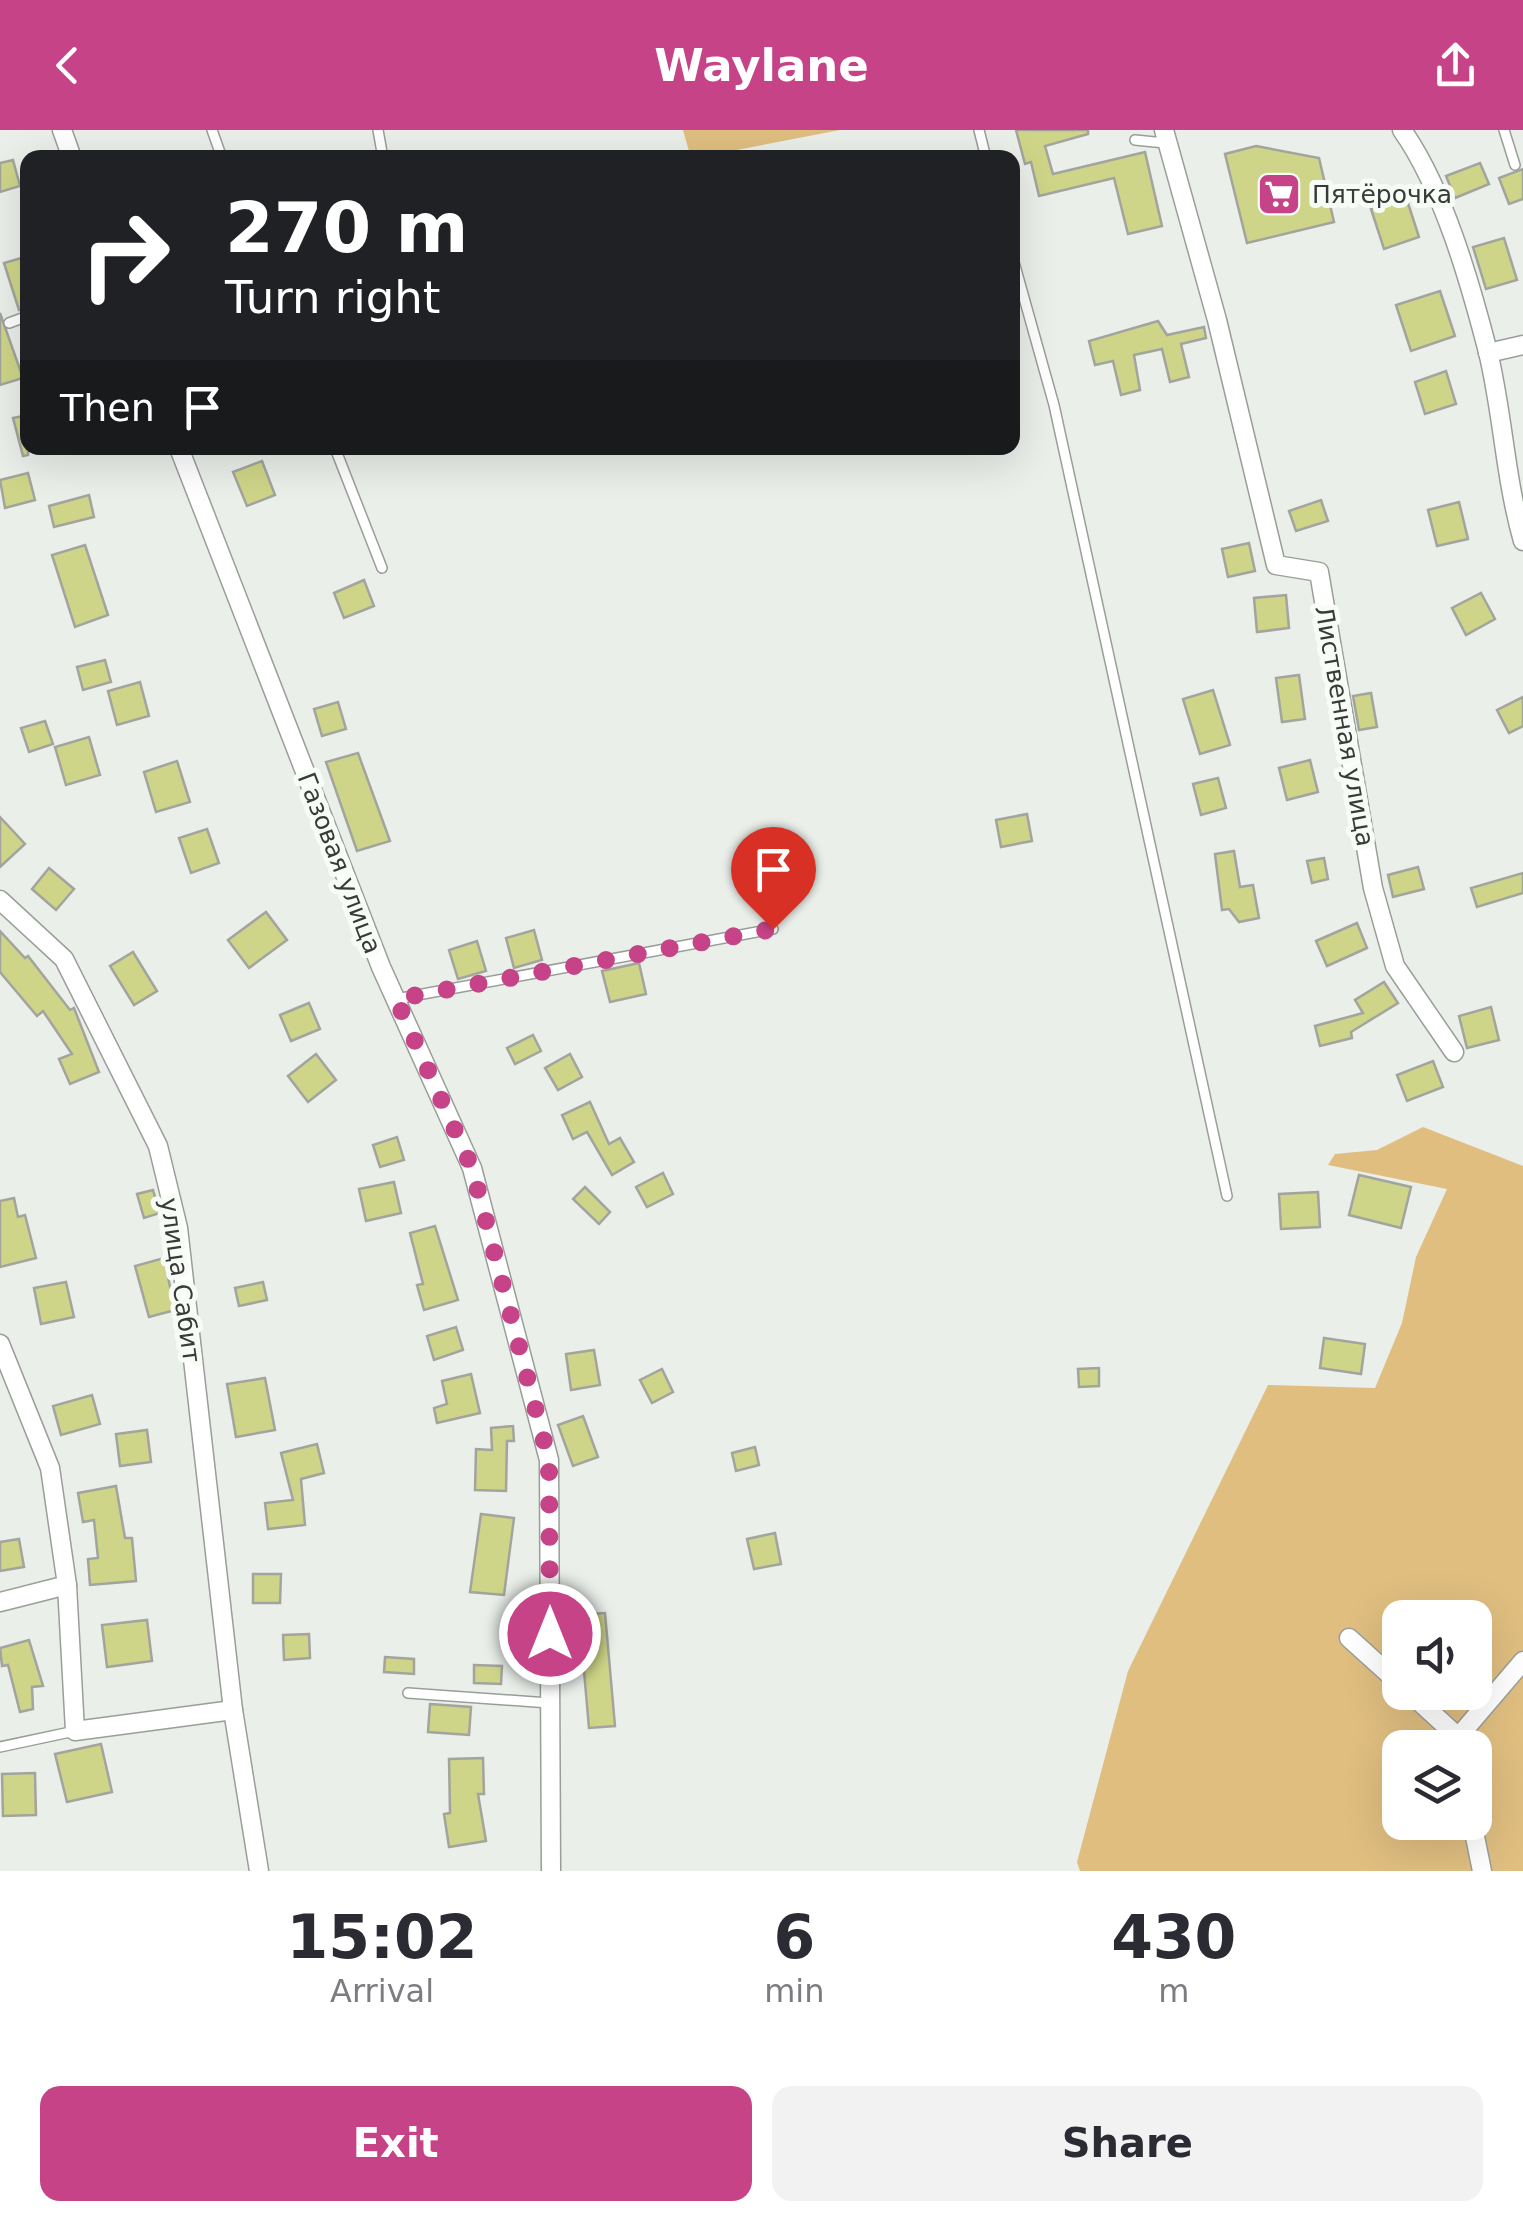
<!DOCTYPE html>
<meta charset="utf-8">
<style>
:root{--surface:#fff;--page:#f2f2f3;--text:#2b2b33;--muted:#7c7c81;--accent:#c64388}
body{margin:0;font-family:"DejaVu Sans",sans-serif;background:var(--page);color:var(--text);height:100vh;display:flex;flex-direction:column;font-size:38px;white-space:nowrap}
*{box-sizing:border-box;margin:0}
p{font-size:32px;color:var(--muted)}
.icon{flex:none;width:55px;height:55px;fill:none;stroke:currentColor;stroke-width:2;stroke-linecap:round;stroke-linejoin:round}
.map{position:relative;height:1741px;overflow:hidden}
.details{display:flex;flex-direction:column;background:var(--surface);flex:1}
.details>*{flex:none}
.hud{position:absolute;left:20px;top:20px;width:1000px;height:305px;border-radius:20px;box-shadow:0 10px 40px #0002;background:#202124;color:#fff;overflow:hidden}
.buttons{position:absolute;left:1382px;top:1470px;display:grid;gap:20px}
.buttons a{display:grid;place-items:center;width:110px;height:110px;border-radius:20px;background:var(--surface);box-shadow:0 10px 40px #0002;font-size:50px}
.pin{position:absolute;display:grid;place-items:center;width:85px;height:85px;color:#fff;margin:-102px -42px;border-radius:50% 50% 50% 0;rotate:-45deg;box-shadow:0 0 10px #0007}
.pin .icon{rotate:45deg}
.me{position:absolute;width:110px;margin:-55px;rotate:0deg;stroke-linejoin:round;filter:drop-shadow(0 0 8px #0008)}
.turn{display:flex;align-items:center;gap:35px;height:210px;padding:0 40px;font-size:45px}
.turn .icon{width:130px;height:130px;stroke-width:2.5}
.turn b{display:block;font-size:70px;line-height:85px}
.then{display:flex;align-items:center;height:95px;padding:0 40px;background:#0003;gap:20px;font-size:38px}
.eta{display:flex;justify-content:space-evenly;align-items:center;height:170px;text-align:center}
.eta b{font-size:60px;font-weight:700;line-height:70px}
.action{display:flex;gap:20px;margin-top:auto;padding:20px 40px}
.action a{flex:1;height:115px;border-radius:20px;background:var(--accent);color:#fff;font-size:40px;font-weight:700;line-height:115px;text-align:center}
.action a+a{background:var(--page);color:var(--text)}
header{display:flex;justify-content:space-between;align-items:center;height:130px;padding:0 40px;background:var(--accent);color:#fff;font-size:45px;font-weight:700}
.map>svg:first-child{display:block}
.green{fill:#e0be80;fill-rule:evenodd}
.building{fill:#ced588;stroke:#a3a49e;stroke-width:2.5}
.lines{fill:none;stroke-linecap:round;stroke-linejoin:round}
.lane-casing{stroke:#9a9e99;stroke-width:12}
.street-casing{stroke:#9a9e99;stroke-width:21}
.lane{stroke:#fff;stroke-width:9}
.street{stroke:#fff;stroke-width:18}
.route{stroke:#c64388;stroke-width:18;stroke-dasharray:0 32.4}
.labels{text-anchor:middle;stroke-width:10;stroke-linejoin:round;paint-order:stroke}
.poi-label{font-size:25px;fill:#393b39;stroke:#f8fcf7;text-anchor:start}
.street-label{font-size:25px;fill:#393b39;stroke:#f8fcf7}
</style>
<header><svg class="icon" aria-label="back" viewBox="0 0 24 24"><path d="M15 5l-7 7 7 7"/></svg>Waylane<svg class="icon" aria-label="share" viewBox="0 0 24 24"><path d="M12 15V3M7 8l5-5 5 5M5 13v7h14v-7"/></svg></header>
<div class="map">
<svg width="1523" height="1741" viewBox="0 0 1523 1741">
<rect width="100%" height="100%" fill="#eaefea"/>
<g class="green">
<polygon points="683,0 840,0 721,23 723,27 691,28"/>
<path d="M 1423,997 L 1523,1036 L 1523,1741 L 1080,1741 L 1077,1732 L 1128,1541 L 1268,1255 L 1375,1258 L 1402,1193 L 1416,1127 L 1447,1059 L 1328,1035 L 1335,1024 L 1377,1020 ZM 1400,1488 L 1475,1488 L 1475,1562 L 1400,1562 ZM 1400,1618 L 1475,1618 L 1475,1692 L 1400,1692 Z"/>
</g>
<g class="building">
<polygon points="1016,0 1088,0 1088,4 1045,16 1053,44 1145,22 1162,96 1128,104 1114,48 1039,66 1031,32 1025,34"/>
<polygon points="1256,16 1319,28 1334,92 1247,113 1225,24"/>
<polygon points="13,30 20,56 0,62 0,33"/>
<polygon points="1480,33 1489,54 1455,68 1446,46"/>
<polygon points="1523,39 1523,69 1509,74 1499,48"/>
<polygon points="1406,67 1419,107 1384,119 1371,79"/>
<polygon points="1504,108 1517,150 1486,159 1473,117"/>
<polygon points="28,126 28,178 19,180 4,133"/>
<polygon points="1440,161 1455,206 1411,221 1396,175"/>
<polygon points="0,183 23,248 0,255"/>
<polygon points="1158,191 1167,205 1204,197 1206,208 1181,214 1189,247 1170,252 1162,219 1134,225 1140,260 1121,265 1113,231 1095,235 1089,211"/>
<polygon points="1446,241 1456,274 1425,284 1415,252"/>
<polygon points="28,285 28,325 23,326 13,288"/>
<polygon points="262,331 275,365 247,376 233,342"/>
<polygon points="28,343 35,370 5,378 0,350"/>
<polygon points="89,365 94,387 54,397 49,376"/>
<polygon points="1321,370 1328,391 1296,401 1289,381"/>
<polygon points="1459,372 1468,409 1437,416 1428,380"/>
<polygon points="1249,413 1255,441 1228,447 1222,419"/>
<polygon points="85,415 108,485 75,497 52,425"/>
<polygon points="364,450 374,476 344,488 334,463"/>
<polygon points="1481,463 1495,489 1466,505 1452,478"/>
<polygon points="1286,465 1289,498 1257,502 1254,468"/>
<polygon points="105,530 111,552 83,560 77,537"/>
<polygon points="1299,545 1305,589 1282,592 1276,548"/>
<polygon points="140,552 149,586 117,595 108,561"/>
<polygon points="1213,560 1230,615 1200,624 1183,569"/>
<polygon points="1371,563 1377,597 1359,600 1353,566"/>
<polygon points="1523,567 1523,596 1509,603 1497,580"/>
<polygon points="338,572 346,599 322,606 314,579"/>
<polygon points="45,591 53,614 29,622 21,598"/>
<polygon points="89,607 100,645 66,655 55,617"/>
<polygon points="358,623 390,711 357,721 326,632"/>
<polygon points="1310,630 1318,662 1287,670 1279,638"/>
<polygon points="177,631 190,672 156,682 144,642"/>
<polygon points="1218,648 1226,678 1201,685 1193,654"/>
<polygon points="1027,684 1032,711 1001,717 996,690"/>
<polygon points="0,687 25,714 0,737"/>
<polygon points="207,699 219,733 191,743 179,708"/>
<polygon points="1234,721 1240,757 1253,755 1259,788 1239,792 1229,779 1222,780 1215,724"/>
<polygon points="1324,728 1328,749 1312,753 1307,731"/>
<polygon points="1418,737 1424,759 1393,767 1388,745"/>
<polygon points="49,738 74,759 56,780 32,759"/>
<polygon points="1523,743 1523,763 1477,777 1471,758"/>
<polygon points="266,782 287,810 249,838 228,810"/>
<polygon points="1357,793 1367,818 1327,836 1316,811"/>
<polygon points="534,800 542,830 514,838 506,808"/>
<polygon points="0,801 25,828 28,826 70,880 74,878 99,942 70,954 59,929 72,924 43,881 37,886 0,842"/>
<polygon points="477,811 486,841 458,849 449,820"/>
<polygon points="133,822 157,861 134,875 110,836"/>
<polygon points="639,833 646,864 610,872 602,841"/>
<polygon points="1384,852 1398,873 1351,902 1352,908 1320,916 1315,896 1363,883 1355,870"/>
<polygon points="309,873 320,899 291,911 280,885"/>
<polygon points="1491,877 1499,910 1467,918 1459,886"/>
<polygon points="533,905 541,921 515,934 507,918"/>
<polygon points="316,924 336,950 308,972 288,946"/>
<polygon points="570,924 582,947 558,960 545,938"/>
<polygon points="1433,931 1443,957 1407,971 1397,945"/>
<polygon points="590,972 609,1014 620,1008 634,1032 612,1045 587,1002 573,1009 562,985"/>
<polygon points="397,1007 404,1030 380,1037 373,1015"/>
<polygon points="663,1043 673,1064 647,1077 636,1057"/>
<polygon points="1359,1045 1411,1057 1401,1098 1349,1085"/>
<polygon points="394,1052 401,1083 366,1091 359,1059"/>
<polygon points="585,1057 610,1082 599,1094 573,1069"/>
<polygon points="153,1060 160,1083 144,1088 137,1064"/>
<polygon points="1318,1062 1320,1097 1281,1099 1279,1064"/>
<polygon points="14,1068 18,1087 25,1085 36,1128 0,1137 0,1071"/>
<polygon points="435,1096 458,1170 424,1180 417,1155 423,1154 410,1103"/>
<polygon points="164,1128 175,1180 149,1187 135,1136"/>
<polygon points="66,1152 74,1187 41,1194 34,1158"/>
<polygon points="263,1152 267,1170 239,1176 235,1158"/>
<polygon points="456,1197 463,1220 434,1230 427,1206"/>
<polygon points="1324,1208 1365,1214 1361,1244 1320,1238"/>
<polygon points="594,1220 600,1255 571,1260 566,1224"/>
<polygon points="1099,1238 1099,1256 1079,1257 1078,1239"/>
<polygon points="662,1239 673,1262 652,1273 640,1250"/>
<polygon points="471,1244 480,1283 437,1293 434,1278 447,1274 442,1251"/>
<polygon points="265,1248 275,1300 236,1307 227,1254"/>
<polygon points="92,1265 100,1294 61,1305 53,1276"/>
<polygon points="583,1286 598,1327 573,1336 558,1295"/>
<polygon points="513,1296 514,1311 507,1311 506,1361 475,1360 476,1319 492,1320 491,1298"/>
<polygon points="147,1300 151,1332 120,1336 116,1304"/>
<polygon points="317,1314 324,1343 301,1349 305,1395 268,1399 265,1373 293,1370 281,1323"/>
<polygon points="755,1317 759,1335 736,1341 732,1323"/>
<polygon points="116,1356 125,1408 132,1408 136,1451 90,1455 88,1429 98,1428 94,1390 83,1392 78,1363"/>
<polygon points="481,1384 514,1388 504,1465 470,1462"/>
<polygon points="775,1403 781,1434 754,1439 747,1409"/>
<polygon points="19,1409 24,1437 0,1441 0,1412"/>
<polygon points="253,1444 281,1444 280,1473 253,1473"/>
<polygon points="605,1483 615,1596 589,1598 579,1485"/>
<polygon points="147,1490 152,1531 107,1537 102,1495"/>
<polygon points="309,1504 310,1528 284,1530 283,1505"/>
<polygon points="29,1510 43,1556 32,1557 33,1579 20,1582 8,1535 2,1536 0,1518"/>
<polygon points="385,1527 414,1529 414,1544 384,1542"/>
<polygon points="474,1535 502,1536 501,1554 474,1553"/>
<polygon points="430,1574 471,1577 469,1605 428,1602"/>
<polygon points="101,1614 112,1662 67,1672 55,1624"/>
<polygon points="483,1628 484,1664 478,1664 486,1711 449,1717 444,1684 450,1683 449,1629"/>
<polygon points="35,1643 36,1685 3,1686 2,1644"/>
</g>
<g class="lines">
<g class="lane-casing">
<g id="lane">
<polyline points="212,0 222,28"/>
<polyline points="378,0 383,28"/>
<polyline points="979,0 986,28"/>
<polyline points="1504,0 1515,35"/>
<polyline points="1135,10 1165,13"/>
<polyline points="1012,125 1054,275 1227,1066"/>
<polyline points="9,193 28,186"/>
<polyline points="335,318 382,438"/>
<polyline points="396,869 773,799"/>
<polyline points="408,1563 549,1573"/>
<polyline points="0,1617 75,1601"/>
</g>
</g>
<g class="street-casing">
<g id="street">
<polyline points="62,0 72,28"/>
<polyline points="1164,0 1217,190 1276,435 1319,442 1373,758 1395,836 1454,922"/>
<path d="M 1402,0 C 1443,58 1470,152 1488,222 C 1503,284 1505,348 1523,411"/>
<polyline points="1488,223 1523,215"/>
<polyline points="179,318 381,837 472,1038 549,1330 551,1741"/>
<polyline points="0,770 64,829 158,1016 178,1098 233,1580 259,1741"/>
<polyline points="0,1214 50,1338 67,1455 0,1472"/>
<polyline points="67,1455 75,1601 233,1580"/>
<polyline points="1349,1508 1400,1554"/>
<polyline points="1409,1562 1458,1607"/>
<polyline points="1455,1618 1454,1612 1523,1531"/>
<polyline points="1472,1692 1482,1741"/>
</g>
</g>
<use href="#lane" class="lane"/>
<use href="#street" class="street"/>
</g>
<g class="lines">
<polyline class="route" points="550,1504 549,1330 472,1038 396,869 773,799"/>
</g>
<defs>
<g id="supermarket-square" transform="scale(2.25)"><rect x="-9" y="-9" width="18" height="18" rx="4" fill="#c64388" stroke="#f8fcf7"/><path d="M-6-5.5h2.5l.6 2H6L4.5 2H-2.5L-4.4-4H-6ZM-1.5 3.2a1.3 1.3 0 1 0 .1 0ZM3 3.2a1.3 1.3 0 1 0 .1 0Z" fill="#fff"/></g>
</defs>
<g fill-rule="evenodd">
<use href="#supermarket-square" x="1279" y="64"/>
</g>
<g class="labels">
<g class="poi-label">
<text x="1312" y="73">Пятёрочка</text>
</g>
<g class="street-label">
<text transform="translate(1345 596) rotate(80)" y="9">Лиственная улица</text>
<text transform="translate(340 733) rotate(69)" y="9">Газовая улица</text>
<text transform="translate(181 1150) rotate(82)" y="9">улица Сабит</text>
</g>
</g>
</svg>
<div class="buttons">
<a><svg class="icon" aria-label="sound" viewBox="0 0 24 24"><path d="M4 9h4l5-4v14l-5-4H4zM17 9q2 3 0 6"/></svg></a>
<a><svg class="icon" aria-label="layers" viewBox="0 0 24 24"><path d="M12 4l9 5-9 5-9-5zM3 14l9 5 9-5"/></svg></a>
</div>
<div class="pin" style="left:773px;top:799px;background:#d93025"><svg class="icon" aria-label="arrive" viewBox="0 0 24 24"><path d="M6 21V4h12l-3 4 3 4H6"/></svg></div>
<svg class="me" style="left:550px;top:1504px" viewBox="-20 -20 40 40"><circle r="17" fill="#c64388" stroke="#fff" stroke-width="3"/><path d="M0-11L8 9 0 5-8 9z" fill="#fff"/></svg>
<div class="hud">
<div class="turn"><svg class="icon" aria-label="right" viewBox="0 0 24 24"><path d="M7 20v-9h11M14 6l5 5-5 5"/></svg><div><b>270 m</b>Turn right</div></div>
<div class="then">Then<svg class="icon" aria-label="arrive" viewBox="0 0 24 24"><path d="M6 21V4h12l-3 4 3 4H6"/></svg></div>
</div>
</div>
<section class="details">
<div class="eta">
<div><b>15:02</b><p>Arrival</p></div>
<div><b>6</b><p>min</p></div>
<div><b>430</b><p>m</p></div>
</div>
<div class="action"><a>Exit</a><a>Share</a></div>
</section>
